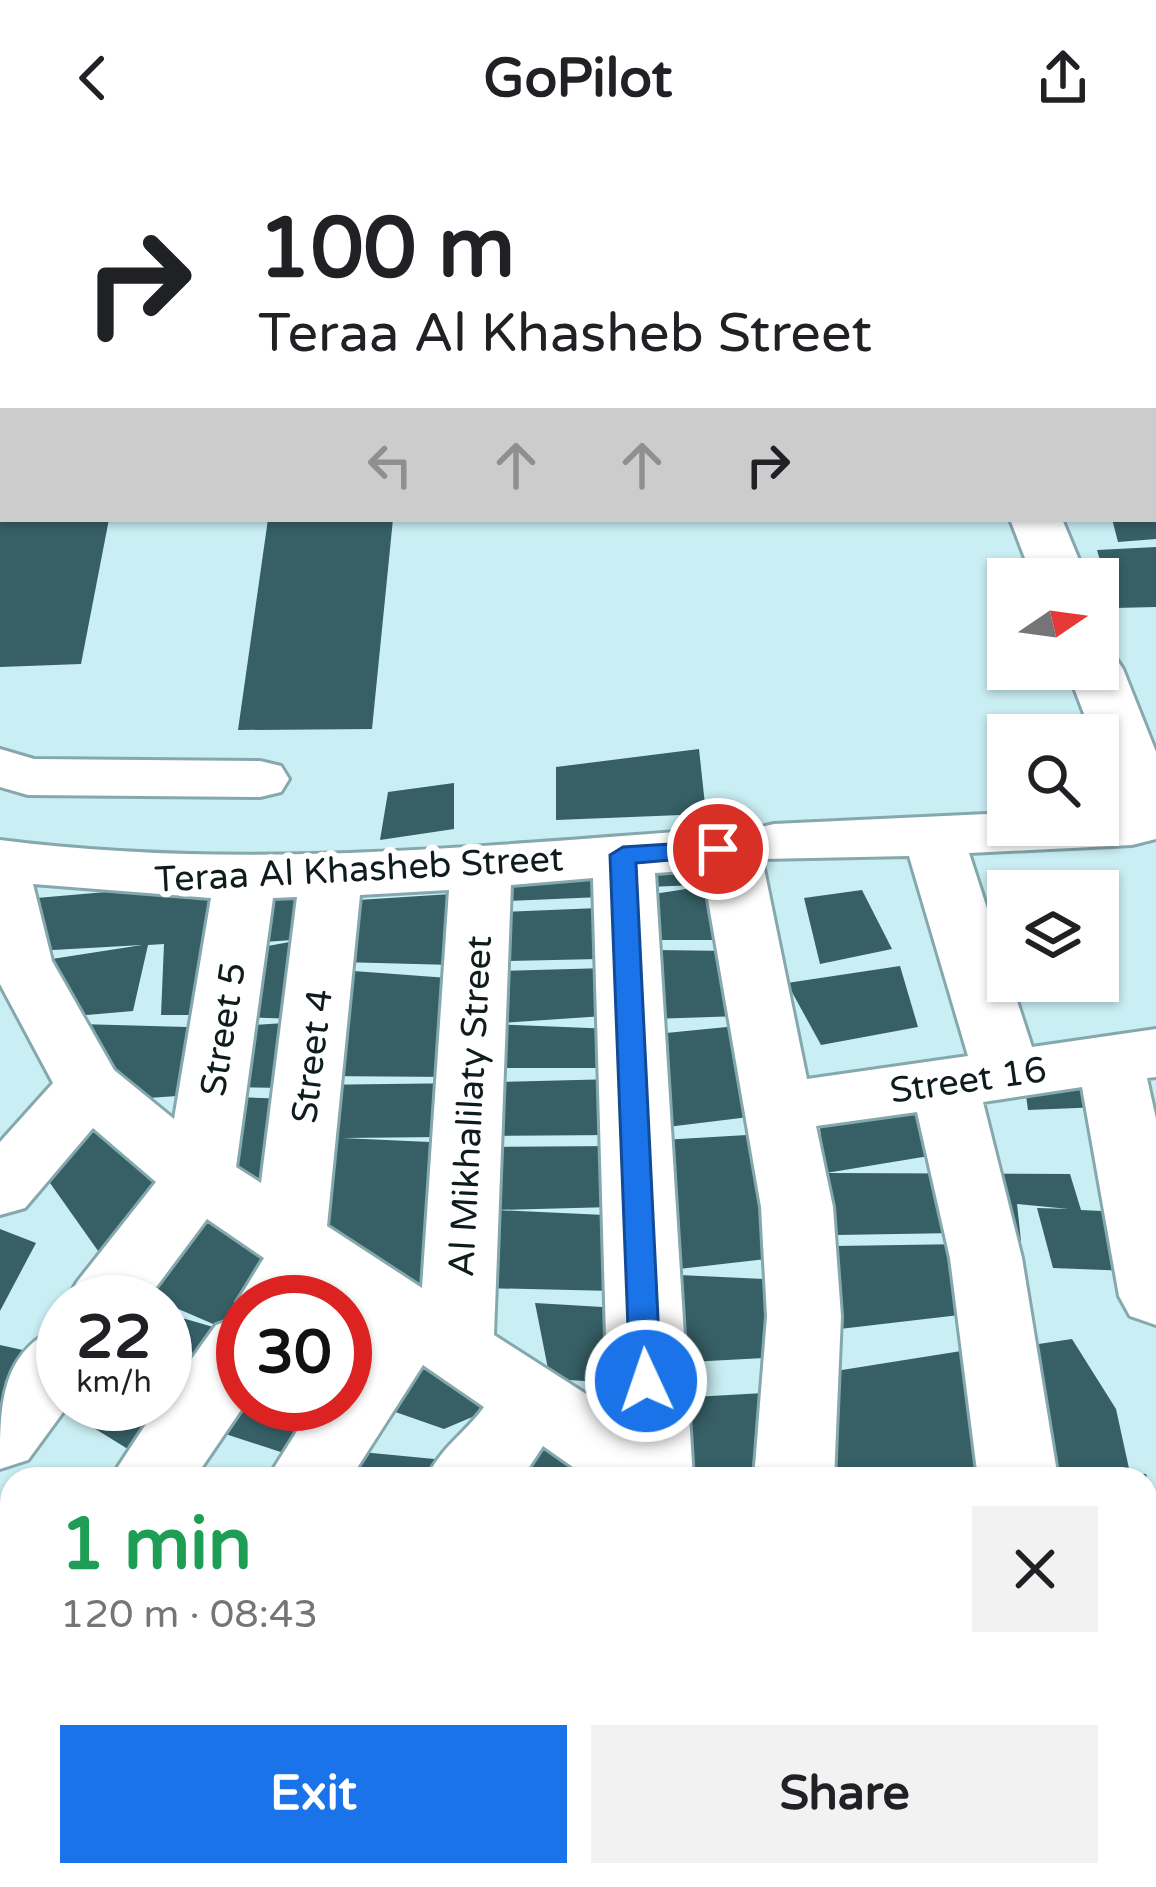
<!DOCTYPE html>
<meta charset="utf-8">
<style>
:root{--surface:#fff;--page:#f2f2f2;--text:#202124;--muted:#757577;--accent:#1a73e8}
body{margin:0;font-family:"Varela Round",sans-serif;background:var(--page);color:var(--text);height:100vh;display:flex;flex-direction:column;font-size:45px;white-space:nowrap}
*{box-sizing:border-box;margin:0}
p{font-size:39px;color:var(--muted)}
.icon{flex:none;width:66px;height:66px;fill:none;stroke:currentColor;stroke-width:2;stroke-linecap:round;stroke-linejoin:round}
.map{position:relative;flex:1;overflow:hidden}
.details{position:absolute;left:0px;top:1311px;width:1158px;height:420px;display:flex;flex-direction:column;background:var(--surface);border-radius:36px 36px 0 0;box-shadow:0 3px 9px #0004}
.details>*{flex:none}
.top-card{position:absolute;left:0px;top:0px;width:1158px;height:366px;box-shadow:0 3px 9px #0004;background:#fff;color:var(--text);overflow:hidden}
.needle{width:78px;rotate:77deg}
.fabs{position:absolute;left:987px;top:402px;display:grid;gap:24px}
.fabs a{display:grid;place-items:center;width:132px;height:132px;border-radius:0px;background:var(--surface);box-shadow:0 3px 9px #0004;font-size:60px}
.speed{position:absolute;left:36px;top:1119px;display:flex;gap:24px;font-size:60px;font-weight:700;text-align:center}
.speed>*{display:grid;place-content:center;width:156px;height:156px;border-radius:50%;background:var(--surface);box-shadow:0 3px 9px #0004;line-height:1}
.speed small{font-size:30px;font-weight:400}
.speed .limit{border:18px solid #d22;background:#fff;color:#111}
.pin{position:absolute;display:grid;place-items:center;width:102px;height:102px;color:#fff;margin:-51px;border:6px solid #fff;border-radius:50%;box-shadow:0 3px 12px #0007}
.me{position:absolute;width:132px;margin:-66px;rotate:357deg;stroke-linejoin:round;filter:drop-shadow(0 0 9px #0008)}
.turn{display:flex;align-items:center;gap:42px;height:252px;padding:0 60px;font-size:54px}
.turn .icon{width:156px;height:156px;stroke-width:2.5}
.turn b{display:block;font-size:84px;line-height:102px}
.lanes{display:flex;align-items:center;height:114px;padding:0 60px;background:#0003;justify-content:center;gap:60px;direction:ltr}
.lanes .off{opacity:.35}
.round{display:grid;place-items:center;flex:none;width:126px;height:126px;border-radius:0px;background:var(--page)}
.summary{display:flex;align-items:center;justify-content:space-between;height:204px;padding:0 60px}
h1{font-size:72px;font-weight:800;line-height:90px;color:#1e9e55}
.action{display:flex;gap:24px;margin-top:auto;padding:24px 60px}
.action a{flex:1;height:138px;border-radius:0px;background:var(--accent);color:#fff;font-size:48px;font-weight:800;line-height:138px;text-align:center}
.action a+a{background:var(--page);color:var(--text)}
header{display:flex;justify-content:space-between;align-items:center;height:156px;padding:0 60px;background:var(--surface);font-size:54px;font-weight:800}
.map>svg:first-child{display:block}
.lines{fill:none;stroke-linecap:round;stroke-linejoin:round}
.canal{fill:#bea98b;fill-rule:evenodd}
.building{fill:#366066}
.minor-casing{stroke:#85a8ad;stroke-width:6}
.highway-casing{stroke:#85a8ad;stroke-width:6}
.minor{fill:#fff;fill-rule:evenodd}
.highway{fill:#fff;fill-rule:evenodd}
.route{fill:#1a73e8;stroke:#114b97;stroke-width:3}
.labels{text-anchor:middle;stroke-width:12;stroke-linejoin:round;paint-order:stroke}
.street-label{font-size:36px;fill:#0f1c1e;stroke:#fff}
</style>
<header><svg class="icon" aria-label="back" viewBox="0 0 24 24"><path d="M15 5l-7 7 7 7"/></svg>GoPilot<svg class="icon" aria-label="share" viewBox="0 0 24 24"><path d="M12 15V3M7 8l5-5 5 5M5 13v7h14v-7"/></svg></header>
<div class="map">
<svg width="1156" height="1731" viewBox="0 0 1156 1731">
<rect width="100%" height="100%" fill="#c9eef3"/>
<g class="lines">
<polygon class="canal" points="440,0 485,0 438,3"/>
</g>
<g class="building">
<polygon points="0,363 109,363 81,508 0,511"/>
<polygon points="268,363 393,363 372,573 238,574"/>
<polygon points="1112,363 1156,363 1156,383 1118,386"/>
<polygon points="1156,391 1156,451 1114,452 1097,394"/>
<polygon points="699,593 706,658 556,664 556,611"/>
<polygon points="454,627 454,673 380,684 388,636"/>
<polygon points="718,678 719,728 649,731 647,739 508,745 499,688"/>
<polygon points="245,724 199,859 161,859 164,788 148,789 133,855 52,862 39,805 142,789 35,795 25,743"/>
<polygon points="719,728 722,784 648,784 643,802 504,805 505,756 647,750 647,739"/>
<polygon points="317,731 297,863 240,861 234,796 306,783 249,787 258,735"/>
<polygon points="862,734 892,793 820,808 804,742"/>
<polygon points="467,737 453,809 340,806 342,745"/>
<polygon points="653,794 734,795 740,860 651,863"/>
<polygon points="900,810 918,871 821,889 787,827"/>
<polygon points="607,812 604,860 487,868 497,815"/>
<polygon points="340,814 462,823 451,921 320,920"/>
<polygon points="315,865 286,932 226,931 237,870"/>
<polygon points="79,868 223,872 191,939 106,945"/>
<polygon points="487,868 614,873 612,912 482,912"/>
<polygon points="747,869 749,961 651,973 646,879"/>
<polygon points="1091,906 1101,951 1028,954 1024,925"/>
<polygon points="617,923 614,979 479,980 497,926"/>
<polygon points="470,927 440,981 342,982 452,987 442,1139 313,1091 307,929"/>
<polygon points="235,941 290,943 274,1035 218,1020"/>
<polygon points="930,945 947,997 826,1017 819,965"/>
<polygon points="97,959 175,1030 108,1109 38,1010"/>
<polygon points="764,978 783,1101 670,1114 662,984"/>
<polygon points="620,990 613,1051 495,1054 626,1060 614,1135 481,1132 482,991"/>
<polygon points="826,1017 1070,1018 1081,1054 1122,1056 1130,1115 1053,1112 1037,1052 1069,1053 1017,1048 1021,1085 957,1077 836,1079"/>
<polygon points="200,1037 292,1096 261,1146 243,1146 243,1174 188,1235 165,1227 165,1157 234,1177 132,1133"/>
<polygon points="0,1073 36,1087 0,1155"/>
<polygon points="966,1088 968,1158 831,1174 835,1090"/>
<polygon points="658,1118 788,1124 783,1201 671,1207"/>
<polygon points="535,1147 619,1152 620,1227 550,1223"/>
<polygon points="417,1178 510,1245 444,1273 384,1252"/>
<polygon points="1072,1183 1116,1253 1130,1317 1146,1318 1156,1347 1156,1416 1146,1414 1146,1323 1035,1323 1025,1190"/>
<polygon points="0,1189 41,1198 0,1257"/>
<polygon points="999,1189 993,1323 822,1323 823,1217"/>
<polygon points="802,1235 770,1323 687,1323 658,1243"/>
<polygon points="63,1241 63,1248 165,1248 165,1242 184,1252 144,1303 55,1248"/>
<polygon points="243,1248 334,1248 299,1302 207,1272"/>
<polygon points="548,1253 653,1323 497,1323"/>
<polygon points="351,1295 476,1307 460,1323 327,1323"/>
<polygon points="4,1411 12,1414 12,1494 0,1507 0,1416"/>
<polygon points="1146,1435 1156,1437 1156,1519 1146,1517"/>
<polygon points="1146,1526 1156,1529 1156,1648 1146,1642"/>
<polygon points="0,1566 12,1566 12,1719 91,1719 82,1731 0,1731"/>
<polygon points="1146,1645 1156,1650 1156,1714 1150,1731 1073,1731 1050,1719 1146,1719"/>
<polygon points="146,1719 214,1719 224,1731 139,1731"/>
<polygon points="237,1719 394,1719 387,1731 247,1731"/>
<polygon points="450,1719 639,1719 636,1731 442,1731"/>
<polygon points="678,1719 914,1719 909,1731 674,1731"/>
<polygon points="961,1719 1020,1719 1041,1731 958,1731"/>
</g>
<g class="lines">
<g class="minor-casing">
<g id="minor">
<polygon points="3,22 3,48 0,49 0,23"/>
<rect x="1155" y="224" width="1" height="28"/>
<polygon points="0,229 3,229 0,258"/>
<polygon points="1010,363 1062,363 1087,423 1033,423"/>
<path d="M 1098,497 L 1115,501 L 1123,513 L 1156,596 L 1156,683 L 1132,689 L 969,697 L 1032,891 L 1156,873 L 1156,921 L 1147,922 L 1156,963 L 1156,1169 L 1130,1160 L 1119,1140 L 1082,931 L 983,946 L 1022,1102 L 1058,1323 L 978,1323 L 950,1102 L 917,956 L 816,970 L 833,1051 L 841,1160 L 834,1323 L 754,1323 L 767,1160 L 761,1051 L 703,714 L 655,717 L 693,1323 L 590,1323 L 543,1290 L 524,1319 L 515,1323 L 426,1323 C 444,1287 463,1280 484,1251 L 423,1209 L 350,1323 L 267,1323 L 314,1248 L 345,1248 L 345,1202 L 366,1171 L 345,1157 L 345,1146 L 330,1146 L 319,1139 L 314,1146 L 243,1146 L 243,1157 L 237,1146 L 264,1102 L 207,1063 L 145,1146 L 66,1146 L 77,1126 L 156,1026 L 93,972 L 25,1052 L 0,1059 L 0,986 L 53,927 L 0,828 L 0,684 C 241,715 477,690 718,673 L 747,682 L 753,673 L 774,668 L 1008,657 L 1008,669 L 1098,669 L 1098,652 L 1119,651 L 1098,596 L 1098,579 L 1092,579 L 1067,513 L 1098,513 ZM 909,700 L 968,900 L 807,923 L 762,703 ZM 593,722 L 608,1252 L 494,1179 L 511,729 ZM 33,728 L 211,742 L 174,963 L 114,914 L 52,805 ZM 449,734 L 422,1132 L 327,1070 L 360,739 ZM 297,741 L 261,1027 L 236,1011 L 273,742 Z"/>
<polygon points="0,593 34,603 260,605 281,610 289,623 281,636 260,641 28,639 0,631"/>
<polygon points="243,1160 245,1248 194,1323 110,1323 159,1248 165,1248 165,1240 216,1169"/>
<path d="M 63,1169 L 63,1248 L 69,1248 L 28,1304 L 0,1313 C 0,1248 0,1194 63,1169 Z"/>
<polygon points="12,1501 12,1591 0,1595 0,1506"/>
<polygon points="1146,1573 1156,1577 1156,1661 1146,1657"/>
<polygon points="64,1719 158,1719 153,1731 58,1731"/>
<polygon points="375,1719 467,1719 462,1731 369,1731"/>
<polygon points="596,1719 686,1719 682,1731 590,1731"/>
<polygon points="894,1719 984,1719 981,1731 889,1731"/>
</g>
</g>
<g class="highway-casing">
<polygon id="highway" points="3,147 3,175 0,176 0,148"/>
</g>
<use href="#minor" class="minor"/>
<use href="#highway" class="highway"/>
</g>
<polygon class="route" points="718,685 731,693 727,699 636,707 661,1225 657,1234 646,1238 634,1234 630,1225 610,699 623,691"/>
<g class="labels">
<g class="street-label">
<text transform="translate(359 712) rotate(-3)" y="13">Teraa Al Khasheb Street</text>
<text transform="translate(222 873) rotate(-81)" y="13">Street 5</text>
<text transform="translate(311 900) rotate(-83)" y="13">Street 4</text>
<text transform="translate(968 923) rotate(-8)" y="13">Street 16</text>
<text transform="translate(469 950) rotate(-87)" y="13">Al Mikhalilaty Street</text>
</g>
</g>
</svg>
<div class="fabs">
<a><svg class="needle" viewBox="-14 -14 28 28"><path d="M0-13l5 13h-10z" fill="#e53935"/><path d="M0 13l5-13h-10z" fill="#757577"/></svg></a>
<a><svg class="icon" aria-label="search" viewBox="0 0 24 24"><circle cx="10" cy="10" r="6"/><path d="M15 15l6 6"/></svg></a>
<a><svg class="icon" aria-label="layers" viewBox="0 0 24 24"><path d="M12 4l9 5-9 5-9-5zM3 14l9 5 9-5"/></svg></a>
</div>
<div class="speed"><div>22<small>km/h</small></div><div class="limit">30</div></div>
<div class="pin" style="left:718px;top:693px;background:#d93025"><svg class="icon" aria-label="arrive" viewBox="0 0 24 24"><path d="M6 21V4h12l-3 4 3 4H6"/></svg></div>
<svg class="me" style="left:646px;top:1225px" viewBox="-20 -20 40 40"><circle r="17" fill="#1a73e8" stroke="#fff" stroke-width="3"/><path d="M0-11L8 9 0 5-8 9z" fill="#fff"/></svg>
<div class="top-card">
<div class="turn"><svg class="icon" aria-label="right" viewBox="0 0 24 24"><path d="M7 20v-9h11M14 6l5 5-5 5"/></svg><div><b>100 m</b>Teraa Al Khasheb Street</div></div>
<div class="lanes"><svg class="icon off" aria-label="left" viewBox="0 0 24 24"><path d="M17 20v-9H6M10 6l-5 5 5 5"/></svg><svg class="icon off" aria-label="ahead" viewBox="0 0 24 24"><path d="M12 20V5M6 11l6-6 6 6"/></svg><svg class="icon off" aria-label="ahead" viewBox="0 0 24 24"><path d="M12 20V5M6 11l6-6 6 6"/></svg><svg class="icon" aria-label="right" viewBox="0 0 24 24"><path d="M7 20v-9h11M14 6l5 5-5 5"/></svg></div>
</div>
<section class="details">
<div class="summary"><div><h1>1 min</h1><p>120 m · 08:43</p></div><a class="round"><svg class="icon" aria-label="close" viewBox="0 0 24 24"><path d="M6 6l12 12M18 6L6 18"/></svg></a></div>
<div class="action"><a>Exit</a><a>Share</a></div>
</section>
</div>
